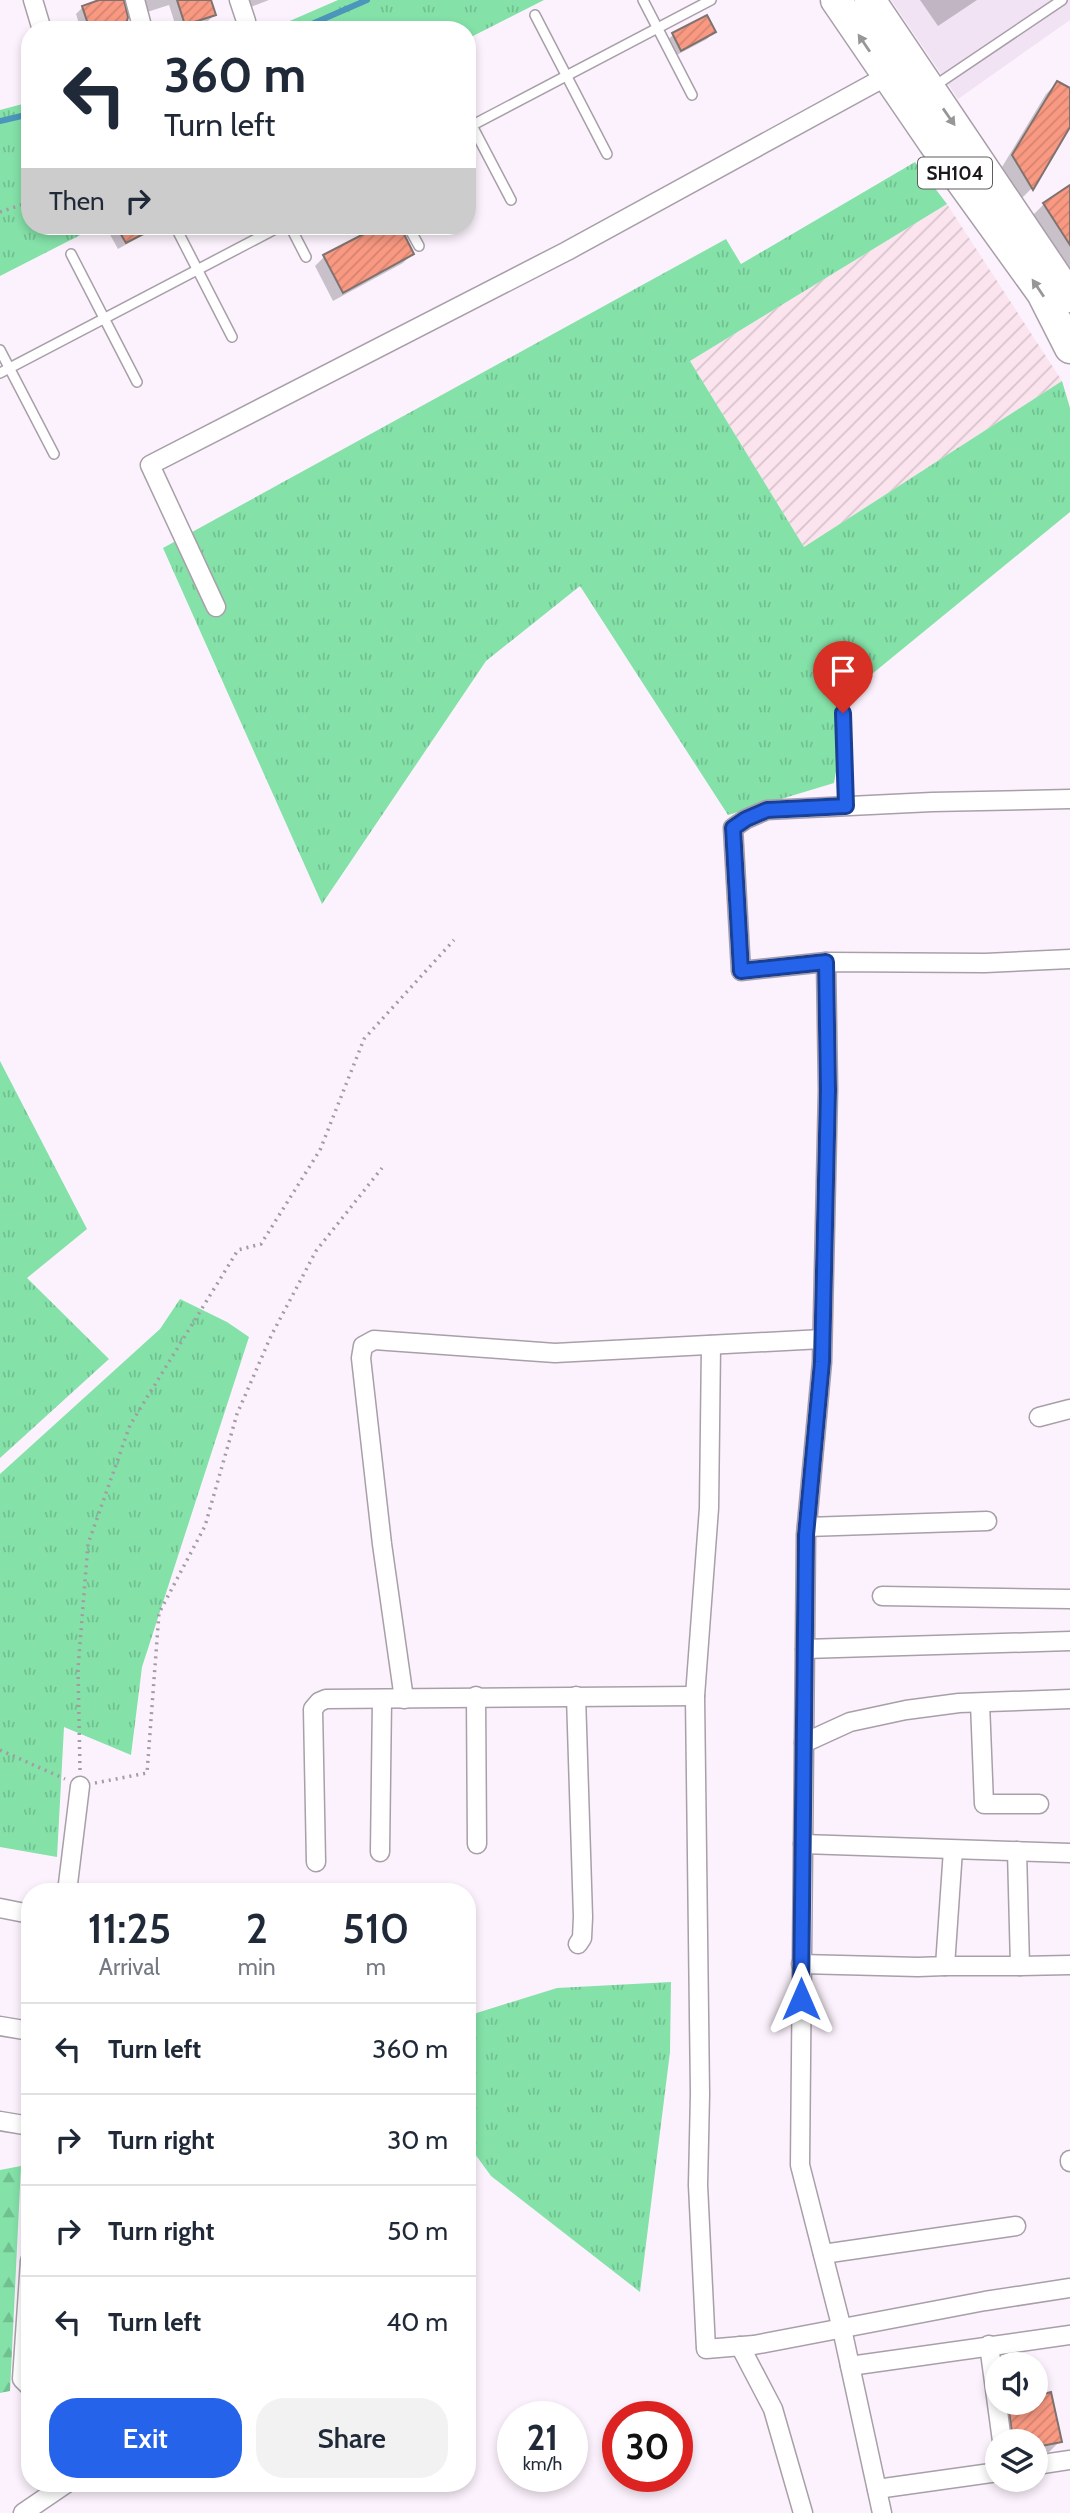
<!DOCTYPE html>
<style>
:root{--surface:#fff;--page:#f2f2f3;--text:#1f2937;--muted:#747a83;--line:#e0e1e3;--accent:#2563eb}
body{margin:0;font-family:Cabin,sans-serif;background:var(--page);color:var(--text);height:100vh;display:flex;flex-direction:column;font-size:26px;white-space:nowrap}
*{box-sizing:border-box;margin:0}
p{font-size:23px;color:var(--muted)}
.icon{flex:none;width:38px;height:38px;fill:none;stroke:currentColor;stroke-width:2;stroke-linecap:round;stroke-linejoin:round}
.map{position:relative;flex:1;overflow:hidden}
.drawer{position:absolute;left:21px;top:1883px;width:455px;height:609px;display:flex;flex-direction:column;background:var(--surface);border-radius:28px;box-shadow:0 4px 10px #0003}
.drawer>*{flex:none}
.banner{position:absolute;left:21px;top:21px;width:455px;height:214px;border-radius:28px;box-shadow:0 4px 10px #0003;background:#fff;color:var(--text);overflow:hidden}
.controls{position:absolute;left:985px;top:2352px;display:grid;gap:14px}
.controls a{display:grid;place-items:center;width:63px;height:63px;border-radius:50%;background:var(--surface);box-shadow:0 4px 10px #0003;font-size:35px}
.speed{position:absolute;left:497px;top:2401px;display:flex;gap:14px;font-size:35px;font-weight:700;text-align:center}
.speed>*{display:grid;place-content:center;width:91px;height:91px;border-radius:50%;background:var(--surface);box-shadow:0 4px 10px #0003;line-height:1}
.speed small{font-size:18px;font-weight:400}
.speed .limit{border:10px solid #d22;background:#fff;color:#111}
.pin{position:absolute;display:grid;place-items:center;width:60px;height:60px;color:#fff;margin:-72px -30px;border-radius:50% 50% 50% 0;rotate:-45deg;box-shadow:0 0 7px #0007}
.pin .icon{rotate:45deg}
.me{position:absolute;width:77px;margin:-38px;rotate:0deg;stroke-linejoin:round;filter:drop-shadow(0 0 5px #0008)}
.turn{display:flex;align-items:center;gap:24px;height:147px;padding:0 28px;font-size:32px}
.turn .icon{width:91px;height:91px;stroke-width:2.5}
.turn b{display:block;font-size:49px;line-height:60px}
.then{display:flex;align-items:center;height:66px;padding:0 28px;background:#0003;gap:14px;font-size:26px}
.eta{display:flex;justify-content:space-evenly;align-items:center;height:119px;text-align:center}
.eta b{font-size:42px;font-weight:600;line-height:49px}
.cta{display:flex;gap:14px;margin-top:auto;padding:14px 28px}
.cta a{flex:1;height:80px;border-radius:28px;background:var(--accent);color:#fff;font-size:28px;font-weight:600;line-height:80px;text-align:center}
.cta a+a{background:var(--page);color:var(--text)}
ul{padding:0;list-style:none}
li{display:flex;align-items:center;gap:21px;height:91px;padding:0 28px;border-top:2px solid var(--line)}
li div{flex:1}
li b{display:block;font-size:26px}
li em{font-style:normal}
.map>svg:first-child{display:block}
.built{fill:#f2e3f4}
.industrial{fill:url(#industrial-furrows)}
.grass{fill:url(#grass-tufts)}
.forest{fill:url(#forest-firs)}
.shadow{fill:#0003}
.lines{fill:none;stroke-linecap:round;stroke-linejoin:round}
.stream{stroke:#4b96ba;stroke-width:6}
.building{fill:url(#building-hatch);stroke:#80726f;stroke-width:2}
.lane-casing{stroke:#a89fa9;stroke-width:12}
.street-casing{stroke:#a89fa9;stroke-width:21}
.primary-casing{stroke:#a89fa9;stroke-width:33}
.path{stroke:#a39ba3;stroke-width:3.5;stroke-dasharray:2 5;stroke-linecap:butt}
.lane{stroke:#fff;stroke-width:9}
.street{stroke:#fff;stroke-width:18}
.primary{stroke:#fff;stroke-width:30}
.oneway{fill:#989798}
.route-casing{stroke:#184099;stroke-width:18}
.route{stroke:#2563eb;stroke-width:12}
.labels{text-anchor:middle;stroke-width:5;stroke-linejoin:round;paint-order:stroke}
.shield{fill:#fff;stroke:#5f5d5f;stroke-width:2}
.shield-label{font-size:19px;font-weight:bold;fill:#1b171b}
</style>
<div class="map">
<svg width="1070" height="2513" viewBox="0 0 1070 2513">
<defs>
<pattern id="industrial-furrows" width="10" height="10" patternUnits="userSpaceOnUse" patternTransform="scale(1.75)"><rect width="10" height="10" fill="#fce4ef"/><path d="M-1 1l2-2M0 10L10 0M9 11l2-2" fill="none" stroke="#d7c3cc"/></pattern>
<pattern id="grass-tufts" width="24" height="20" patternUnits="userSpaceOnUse" patternTransform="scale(1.75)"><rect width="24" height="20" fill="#84e1a8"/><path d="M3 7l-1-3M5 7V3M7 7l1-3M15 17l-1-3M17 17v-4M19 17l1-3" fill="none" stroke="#71c090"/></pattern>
<pattern id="forest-firs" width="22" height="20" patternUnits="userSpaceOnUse" patternTransform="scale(1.75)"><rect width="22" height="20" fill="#84e1a8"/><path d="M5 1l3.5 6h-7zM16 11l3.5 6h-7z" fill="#71c090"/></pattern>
<pattern id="building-hatch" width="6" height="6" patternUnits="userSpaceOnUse" patternTransform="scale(1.75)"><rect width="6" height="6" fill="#f99982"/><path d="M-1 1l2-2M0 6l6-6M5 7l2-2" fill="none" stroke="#d58370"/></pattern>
</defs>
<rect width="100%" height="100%" fill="#fcf2fd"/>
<polygon class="built" points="891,0 1070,0 1070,20 958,99"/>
<polygon class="industrial" points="947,204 1062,381 804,547 690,361"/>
<g class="grass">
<polygon points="338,0 544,0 467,39 467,30 269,30"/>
<polygon points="30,102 30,226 98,226 0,276 0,110"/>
<polygon points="915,162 947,204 690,361 804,547 1062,381 1070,408 1070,512 850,692 834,783 728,815 580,586 486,661 322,904 163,548 726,239 741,264"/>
<polygon points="0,1061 87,1229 27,1278 109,1359 0,1458"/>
<polygon points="180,1299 227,1322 249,1337 142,1667 131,1755 64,1727 57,1857 0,1847 0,1474 160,1329"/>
<polygon points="671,1982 670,2052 640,2292 491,2176 467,2143 467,2016 557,1988"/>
</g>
<polygon class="forest" points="21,2166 10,2391 0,2393 0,2170"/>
<g class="shadow">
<polygon points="104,0 123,0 125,30 81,30 76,14 83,7"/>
<polygon points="137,0 209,0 214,15 207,22 177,30 169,5 141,14"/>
<polygon points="240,0 269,0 245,9"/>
<polygon points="920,0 977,0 938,26"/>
<polygon points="706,17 714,32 707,39 673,57 665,42 673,35"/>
<polygon points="1057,83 1070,90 1070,124 1031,189 1021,199 1002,167 1046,94"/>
<polygon points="1070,196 1070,274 1033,215 1044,204"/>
<polygon points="113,226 159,226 118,249 108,231"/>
<polygon points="383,226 398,226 412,254 403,263 333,301 315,266 324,257"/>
<polygon points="1036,2398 1060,2441 1049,2452 1036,2455 1036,2441 1001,2441 998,2415 1009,2404 1036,2403"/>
</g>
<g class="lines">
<g class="stream">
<polyline points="298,30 367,0"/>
<polyline points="0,121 30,114"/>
</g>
</g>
<g class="building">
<polygon points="99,0 124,0 128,17 125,30 90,30 82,6"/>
<polygon points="177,0 211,0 216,15 185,25"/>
<polygon points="707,15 716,32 681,51 672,33"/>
<polygon points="1057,81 1070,88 1070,127 1033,190 1012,155"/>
<polygon points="1070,185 1070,245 1043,203"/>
<polygon points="116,226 159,226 126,243"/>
<polygon points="379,226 400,226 414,254 343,293 323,255"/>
<polygon points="1051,2392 1062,2442 1036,2447 1036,2441 1013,2441 1008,2403 1036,2403 1036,2396"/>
</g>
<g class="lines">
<g class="lane-casing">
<g id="lane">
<polyline points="643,0 692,95"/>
<polyline points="535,15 607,154"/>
<polyline points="933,87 1062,0"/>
<polyline points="467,116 511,200"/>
<polyline points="467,128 711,0"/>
<polyline points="175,226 232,337"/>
<polyline points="290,226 306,257"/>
<polyline points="408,226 419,246"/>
<polyline points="71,254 137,382"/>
<polyline points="0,350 54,454"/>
<polyline points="0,373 281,226"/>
<polyline points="843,713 846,806"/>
</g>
</g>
<g class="street-casing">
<g id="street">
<polyline points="33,0 42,30"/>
<polyline points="135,0 143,30"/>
<polyline points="239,0 246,21"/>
<polyline points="216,607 150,465 567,251 887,76"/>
<polyline points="1070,799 932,802 767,810 746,819 733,828 741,971 826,962 985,963 1070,959"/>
<polyline points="826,962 828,1089 822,1362 806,1535 800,2165 842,2329 882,2513"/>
<polyline points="711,1345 709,1508 695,1696 700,2094 698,2185 706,2349 754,2345 985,2301 1070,2288"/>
<polyline points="1039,1417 1070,1409"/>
<polyline points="807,1527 987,1521"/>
<polyline points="882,1596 1070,1599"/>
<polyline points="805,1649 1070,1641"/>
<polyline points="476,1696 477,1844"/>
<polyline points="576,1696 583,1917 582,1938 578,1944"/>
<polyline points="404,1699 382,1544 361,1358 363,1346 374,1340 555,1353 822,1339"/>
<polyline points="980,1703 984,1804 1039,1804"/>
<polyline points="804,1743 850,1722 906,1710 959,1703 1070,1699"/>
<polyline points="803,1844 1070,1853"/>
<polyline points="380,1852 382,1700"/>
<polyline points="316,1862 313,1709 319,1702 326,1699 695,1696"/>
<polyline points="67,1892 80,1786"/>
<polyline points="0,1908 30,1914"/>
<polyline points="801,1964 918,1967 945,1966 953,1850"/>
<polyline points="945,1966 1020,1966 1017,1851"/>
<polyline points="1020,1966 1070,1965"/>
<polyline points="0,2026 30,2031"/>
<polyline points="0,2121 30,2126"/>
<polyline points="1070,2160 1070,2162"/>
<polyline points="823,2254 1016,2226"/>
<polyline points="30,2261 22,2379 30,2387"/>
<polyline points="989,2345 1002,2441"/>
<polyline points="740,2346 773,2409 803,2513"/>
<polyline points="850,2366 1070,2335"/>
<polyline points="1036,2465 1070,2460"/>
<polyline points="877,2489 998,2472"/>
<polyline points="23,2513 67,2483"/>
</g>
</g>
<g class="primary-casing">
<g id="primary">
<polyline points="836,0 933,142 1042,293 1070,348"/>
<polyline points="870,0 1070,297"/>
</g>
</g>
<g class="path">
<polyline points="0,212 30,202"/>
<polyline points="0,1750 65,1779"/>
<polyline points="80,1770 78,1669 88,1544 130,1425 238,1250 261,1244 320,1150 364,1039 454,940"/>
<polyline points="95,1783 147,1773 159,1613 205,1526 237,1414 271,1336 316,1251 382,1168"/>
</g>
<use href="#lane" class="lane"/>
<use href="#street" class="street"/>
<use href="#primary" class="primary"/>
</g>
<defs><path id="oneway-solid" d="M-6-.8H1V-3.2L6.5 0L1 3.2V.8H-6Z" transform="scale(1.75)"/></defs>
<g class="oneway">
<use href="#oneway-solid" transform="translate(864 43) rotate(-124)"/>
<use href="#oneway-solid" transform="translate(949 117) rotate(55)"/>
<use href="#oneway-solid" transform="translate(1038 288) rotate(-124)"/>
</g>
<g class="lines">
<g class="route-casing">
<polyline id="route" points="801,1999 806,1535 822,1362 828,1090 826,962 741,971 733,828 746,819 767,810 846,806 843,713"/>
</g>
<use href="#route" class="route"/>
</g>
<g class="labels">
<rect class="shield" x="918" y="157.5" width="74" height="31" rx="5"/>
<g class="shield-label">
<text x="955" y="180">SH104</text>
</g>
</g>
</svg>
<div class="controls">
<a><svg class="icon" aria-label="sound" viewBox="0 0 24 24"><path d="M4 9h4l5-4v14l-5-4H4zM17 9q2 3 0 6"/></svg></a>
<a><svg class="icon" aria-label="layers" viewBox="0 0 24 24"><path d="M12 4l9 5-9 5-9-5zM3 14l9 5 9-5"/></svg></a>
</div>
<div class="speed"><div>21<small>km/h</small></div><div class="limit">30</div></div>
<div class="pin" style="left:843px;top:713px;background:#d93025"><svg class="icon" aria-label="arrive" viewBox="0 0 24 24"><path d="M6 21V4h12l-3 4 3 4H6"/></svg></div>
<svg class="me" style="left:801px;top:1999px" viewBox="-20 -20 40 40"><path d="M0-17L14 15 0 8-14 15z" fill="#2563eb" stroke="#fff" stroke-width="4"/></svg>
<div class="banner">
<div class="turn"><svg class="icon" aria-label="left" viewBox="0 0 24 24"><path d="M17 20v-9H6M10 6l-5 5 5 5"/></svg><div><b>360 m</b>Turn left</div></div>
<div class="then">Then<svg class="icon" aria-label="right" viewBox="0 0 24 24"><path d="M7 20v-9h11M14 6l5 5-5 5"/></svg></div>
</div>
<section class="drawer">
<div class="eta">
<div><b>11:25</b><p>Arrival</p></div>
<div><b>2</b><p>min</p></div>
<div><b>510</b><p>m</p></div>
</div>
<ul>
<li><svg class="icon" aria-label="left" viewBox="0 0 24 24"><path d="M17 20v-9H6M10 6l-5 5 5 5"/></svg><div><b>Turn left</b></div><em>360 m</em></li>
<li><svg class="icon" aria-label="right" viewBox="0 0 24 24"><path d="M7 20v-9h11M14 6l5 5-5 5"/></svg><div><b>Turn right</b></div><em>30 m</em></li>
<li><svg class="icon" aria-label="right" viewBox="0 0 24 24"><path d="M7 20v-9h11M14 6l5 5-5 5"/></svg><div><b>Turn right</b></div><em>50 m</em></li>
<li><svg class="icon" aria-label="left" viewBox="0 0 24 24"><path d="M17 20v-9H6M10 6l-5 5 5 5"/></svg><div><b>Turn left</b></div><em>40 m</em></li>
</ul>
<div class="cta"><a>Exit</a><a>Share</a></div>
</section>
</div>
